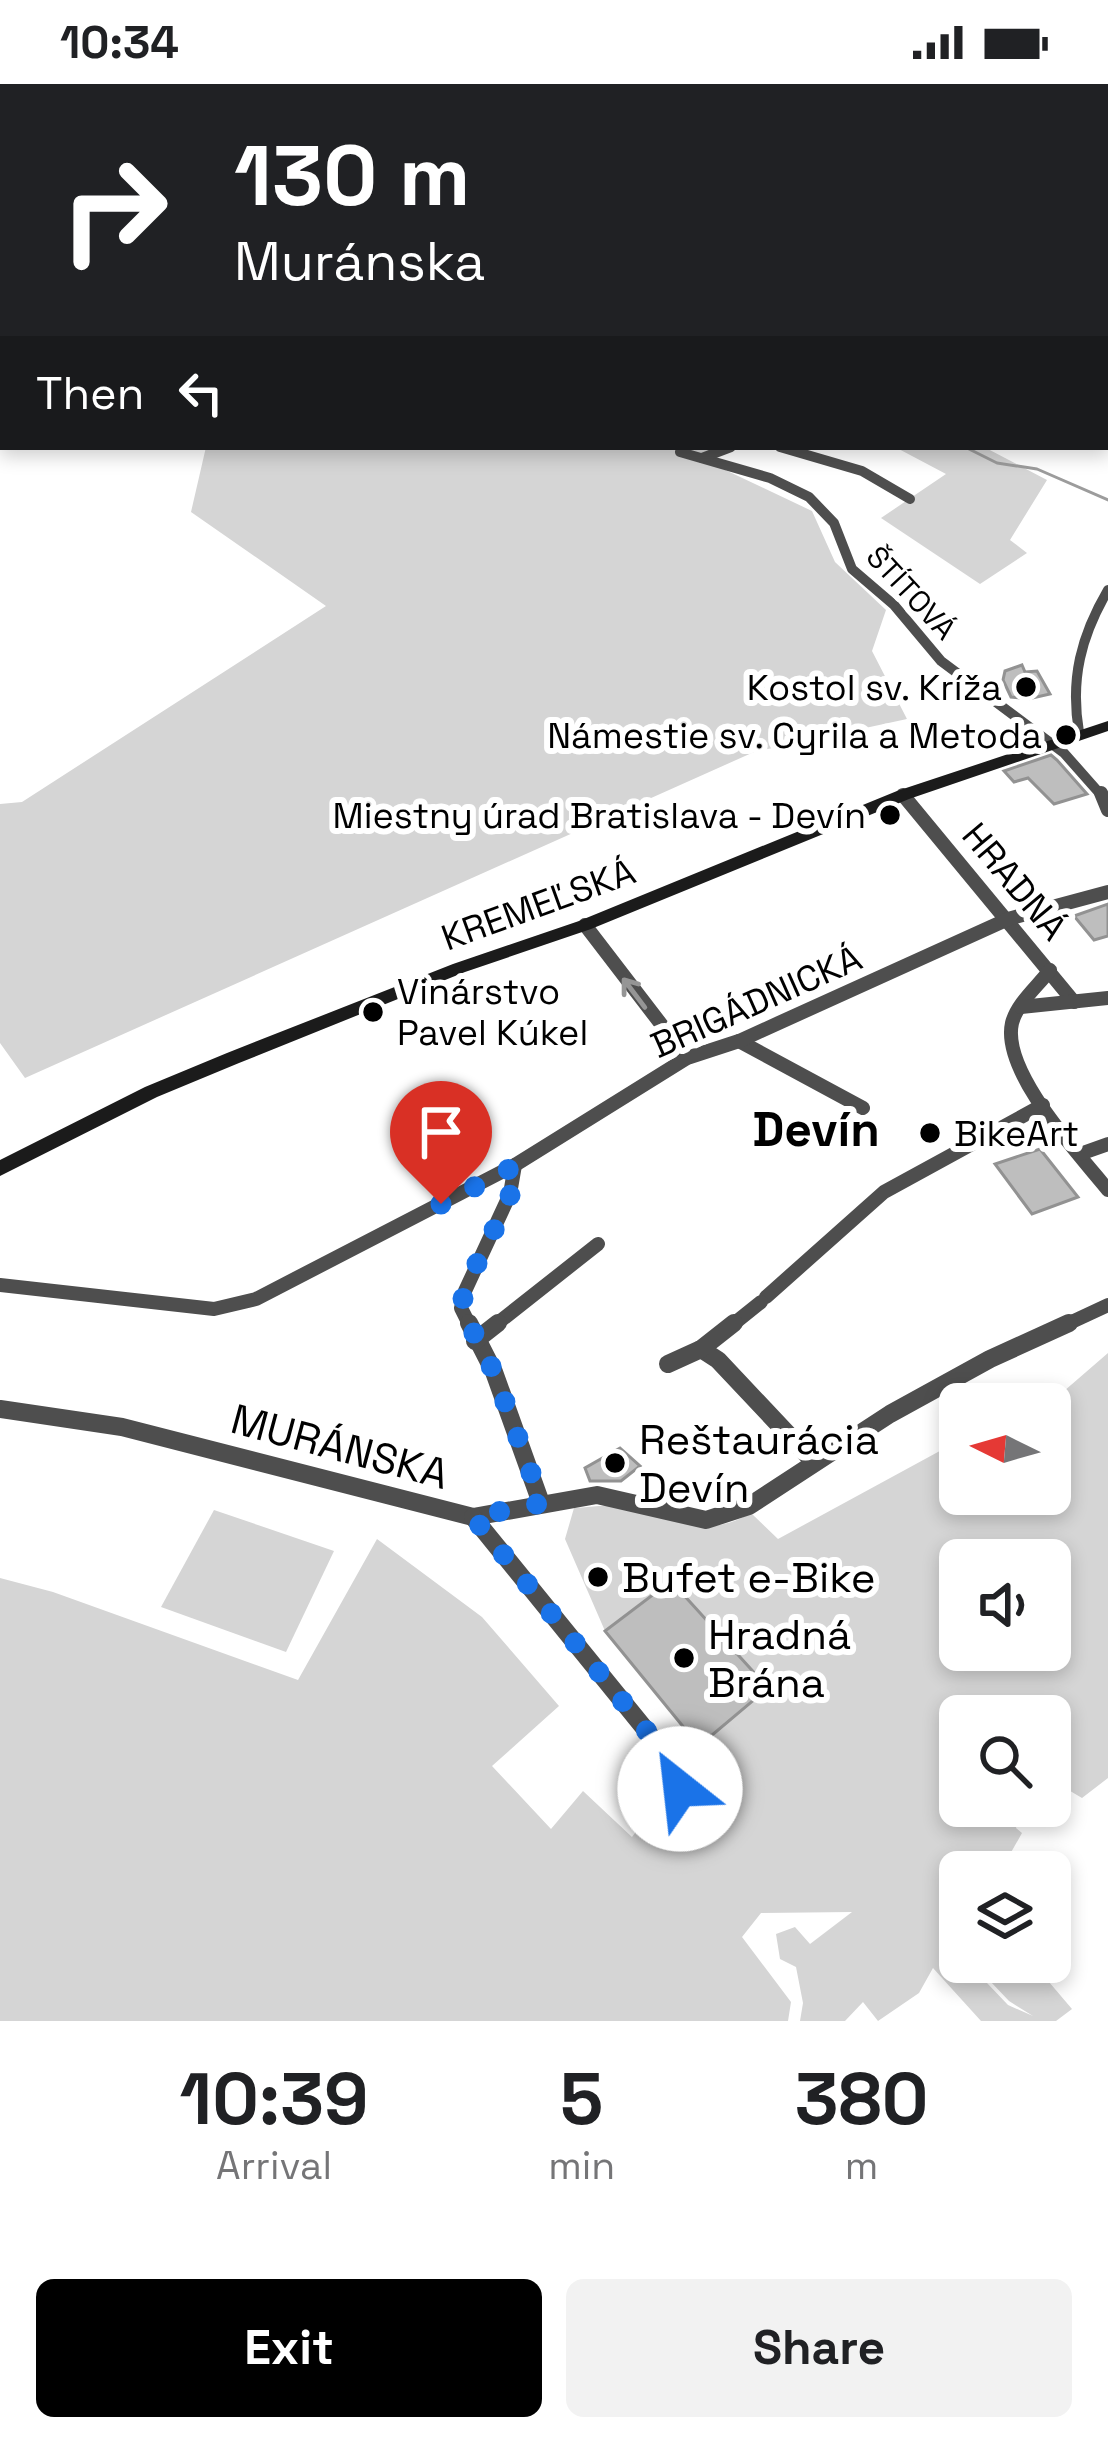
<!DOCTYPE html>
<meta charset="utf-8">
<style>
:root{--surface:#fff;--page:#f2f2f2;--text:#202124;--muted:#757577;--accent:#000}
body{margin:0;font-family:"Space Grotesk",sans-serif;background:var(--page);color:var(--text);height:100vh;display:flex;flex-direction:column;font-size:45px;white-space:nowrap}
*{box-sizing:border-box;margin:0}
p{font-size:39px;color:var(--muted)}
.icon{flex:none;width:66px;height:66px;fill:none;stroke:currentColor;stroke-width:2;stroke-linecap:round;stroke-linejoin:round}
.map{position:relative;height:1937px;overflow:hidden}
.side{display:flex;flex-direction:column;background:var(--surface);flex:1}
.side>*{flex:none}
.top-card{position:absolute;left:0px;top:0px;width:1110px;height:366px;box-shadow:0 6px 18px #0003;background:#202124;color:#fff;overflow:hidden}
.needle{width:78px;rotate:275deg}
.fabs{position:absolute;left:939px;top:1299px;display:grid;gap:24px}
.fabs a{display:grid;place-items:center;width:132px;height:132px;border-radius:18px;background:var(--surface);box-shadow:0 6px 18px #0003;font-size:60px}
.pin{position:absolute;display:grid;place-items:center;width:102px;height:102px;color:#fff;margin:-123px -51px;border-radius:50% 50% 50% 0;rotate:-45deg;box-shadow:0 0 12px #0007}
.pin .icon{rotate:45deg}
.me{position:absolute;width:132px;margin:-66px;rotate:331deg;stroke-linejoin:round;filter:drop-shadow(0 0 9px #0008)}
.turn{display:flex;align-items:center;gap:42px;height:252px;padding:0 36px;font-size:54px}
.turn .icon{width:156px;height:156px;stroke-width:2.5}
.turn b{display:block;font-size:84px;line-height:102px}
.then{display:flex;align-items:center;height:114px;padding:0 36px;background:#0003;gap:24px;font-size:45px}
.eta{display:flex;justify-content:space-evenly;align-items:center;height:204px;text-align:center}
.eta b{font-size:72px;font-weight:700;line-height:84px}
.action{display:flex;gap:24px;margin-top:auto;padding:24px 36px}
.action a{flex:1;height:138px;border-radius:18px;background:var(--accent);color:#fff;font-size:48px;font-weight:700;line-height:138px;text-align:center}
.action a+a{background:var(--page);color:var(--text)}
.status{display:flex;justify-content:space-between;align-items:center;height:84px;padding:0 60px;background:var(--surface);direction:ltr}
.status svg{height:33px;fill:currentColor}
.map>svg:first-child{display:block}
.green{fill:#d5d5d5;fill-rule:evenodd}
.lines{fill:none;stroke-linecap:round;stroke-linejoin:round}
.stream{stroke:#9c9c9c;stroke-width:3}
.building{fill:#bebebe;stroke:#929292;stroke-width:3}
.street-far2{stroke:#4e4e4e;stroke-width:10}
.street-far1{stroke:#4e4e4e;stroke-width:14}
.street{stroke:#4e4e4e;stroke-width:18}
.secondary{fill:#1b1b1b;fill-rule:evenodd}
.oneway{stroke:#959595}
.route{stroke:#1a73e8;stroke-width:21;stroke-dasharray:0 37.8}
.poi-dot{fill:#000;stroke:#fff;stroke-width:4.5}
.labels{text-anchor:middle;stroke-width:12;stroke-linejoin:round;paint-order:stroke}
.far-street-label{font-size:30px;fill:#000;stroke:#fff}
.poi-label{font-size:36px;fill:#000;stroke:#fff;text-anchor:end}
.street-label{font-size:36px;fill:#000;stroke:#fff}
.near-poi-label{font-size:42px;fill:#000;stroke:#fff;text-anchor:start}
.near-street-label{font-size:42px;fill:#000;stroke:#fff}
.district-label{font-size:48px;font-weight:bold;fill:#000;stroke:#fff}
</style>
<div class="status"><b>10:34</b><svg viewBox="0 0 49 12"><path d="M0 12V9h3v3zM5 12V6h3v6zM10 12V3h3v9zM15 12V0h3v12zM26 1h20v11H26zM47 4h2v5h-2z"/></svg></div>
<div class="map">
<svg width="1108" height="1937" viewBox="0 0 1108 1937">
<rect width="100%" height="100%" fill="#fff"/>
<g class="green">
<polygon points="206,363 719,363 700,374 812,427 835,478 886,526 872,567 907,635 754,668 25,994 0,959 0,720 22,718 326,522 191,428"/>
<polygon points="895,363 984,363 1047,396 1010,456 1027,469 980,500 881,434 946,390"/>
<path d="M 1108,1269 L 1108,1694 L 1082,1714 L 1055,1698 L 1050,1704 L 1050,1632 L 960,1632 L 960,1722 L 1023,1722 L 1016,1744 L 1022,1749 L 1000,1788 L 960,1788 L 960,1858 L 956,1866 L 960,1878 L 967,1878 L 1008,1921 L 1033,1932 L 1009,1917 L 972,1878 L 1032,1878 L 1072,1925 L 1056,1937 L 981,1937 L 933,1884 L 919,1909 L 878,1937 L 863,1918 L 845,1937 L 800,1937 L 803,1919 L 796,1883 L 780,1875 L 776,1850 L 795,1843 L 810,1860 L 852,1828 L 761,1829 L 742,1853 L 791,1918 L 788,1937 L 0,1937 L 0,1494 L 53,1508 L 298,1596 L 377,1455 L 482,1533 L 559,1622 L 492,1682 L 551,1745 L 583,1707 L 632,1753 L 699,1662 L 768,1604 L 672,1498 L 605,1547 L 565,1455 L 574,1424 C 586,1424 600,1421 612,1422 C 666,1427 698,1460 751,1429 L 778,1455 L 960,1356 L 960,1410 L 1050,1410 L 1049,1320 ZM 960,1476 L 1050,1476 L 1050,1566 L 960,1566 Z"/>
<polygon points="214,1426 334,1467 286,1568 161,1523"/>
</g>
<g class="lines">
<polyline class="stream" points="965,363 997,379 1037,385 1108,416"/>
</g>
<g class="building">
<polygon points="1022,581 1025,588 1037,587 1050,610 1028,615 1011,613 1003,596 1005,587"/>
<polygon points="1051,671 1057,676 1087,710 1054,720 1028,694 1014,698 1004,687"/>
<polygon points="1108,820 1108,852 1094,856 1074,832"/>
<polygon points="1040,1065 1078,1113 1032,1130 995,1080"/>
<polygon points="620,1364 640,1382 621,1397 590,1397 585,1384"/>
<polygon points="671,1497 768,1604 699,1662 605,1547"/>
</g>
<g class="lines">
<g class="street-far2">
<polyline points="780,363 862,387 910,415"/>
<polyline points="680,368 770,394 809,413 834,439 852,485 894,521 941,577 1064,669 1102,712"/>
<polyline points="702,374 731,363"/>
<path d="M 1079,648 C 1070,595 1081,552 1108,506"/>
</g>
<g class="street-far1">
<polyline points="1101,709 1108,726"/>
<polyline points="903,711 1074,918"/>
<polyline points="585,841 687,974"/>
<path d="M 1050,886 C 1038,902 1017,919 1012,939 C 1001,988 1079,1070 1108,1106"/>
<polyline points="1021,923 1108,914"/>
<polyline points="739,957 863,1024"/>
<polyline points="1080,1070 1108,1060"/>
<polyline points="0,1201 214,1225 256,1215 515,1081 687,974 739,957 1008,835 1108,808"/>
<polyline points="766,1213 884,1108 1043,1021"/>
<polyline points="470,1242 461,1224 465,1207 510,1110 515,1081"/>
<polyline points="494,1242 598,1160"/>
<polyline points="731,1242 761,1218"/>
<polyline points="1063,1242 1108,1221"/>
</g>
<g class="street">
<polyline points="469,1239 494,1288 541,1419"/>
<polyline points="475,1257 498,1239"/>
<polyline points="701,1265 718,1276 814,1378"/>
<polyline points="668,1280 701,1265 734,1239"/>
<polyline points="0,1325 122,1343 473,1433 597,1411 706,1436 749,1422 890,1330 990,1275 1069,1239"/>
<polyline points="473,1433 671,1677 688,1729"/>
</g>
<polygon class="secondary" points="1108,637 1108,647 909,715 591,845 465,888 239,979 157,1013 0,1092 0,1076 145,1003 227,969 453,880 579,837 897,707"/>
</g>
<defs><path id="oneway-shaft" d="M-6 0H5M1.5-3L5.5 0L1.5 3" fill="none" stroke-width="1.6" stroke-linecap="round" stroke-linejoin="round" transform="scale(3)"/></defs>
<use class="oneway" href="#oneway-shaft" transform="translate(634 909) rotate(-127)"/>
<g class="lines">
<path class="route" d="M 441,1120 L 515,1082 C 522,1111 467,1182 461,1224 L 494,1288 L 542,1419 L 473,1433 L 671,1677 L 680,1705"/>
</g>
<g class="poi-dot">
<circle cx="1026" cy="603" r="12"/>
<circle cx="1066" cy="651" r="12"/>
<circle cx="890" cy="731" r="12"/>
<circle cx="373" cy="928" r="12"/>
<circle cx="930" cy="1049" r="12"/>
<circle cx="615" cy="1379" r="12"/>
<circle cx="598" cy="1493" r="12"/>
<circle cx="684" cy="1574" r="12"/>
</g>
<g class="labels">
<g class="far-street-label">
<text transform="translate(911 509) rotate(47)" y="10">ŠTÍTOVÁ</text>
</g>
<g class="poi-label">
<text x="1002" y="616">Kostol sv. Kríža</text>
<text x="1042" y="664">Námestie sv. Cyrila a Metoda</text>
<text x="866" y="744">Miestny úrad Bratislava - Devín</text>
<text x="397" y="920" text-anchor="start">Vinárstvo<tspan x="397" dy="41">Pavel Kúkel</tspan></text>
<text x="954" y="1062" text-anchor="start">BikeArt</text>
</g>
<g class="street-label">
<text transform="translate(1015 797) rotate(50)" y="13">HRADNÁ</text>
<text transform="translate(538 820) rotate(-20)" y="13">KREMEĽSKÁ</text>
<text transform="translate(756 917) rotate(-24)" y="13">BRIGÁDNICKÁ</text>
</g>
<g class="near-poi-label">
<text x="639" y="1370">Reštaurácia<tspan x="639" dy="48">Devín</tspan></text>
<text x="622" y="1508">Bufet e-Bike</text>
<text x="708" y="1565">Hradná<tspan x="708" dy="48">Brána</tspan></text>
</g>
<g class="near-street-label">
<text transform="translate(340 1362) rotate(15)" y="15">MURÁNSKA</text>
</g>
<g class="district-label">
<text x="816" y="1062">Devín</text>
</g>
</g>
</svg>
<div class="fabs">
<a><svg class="needle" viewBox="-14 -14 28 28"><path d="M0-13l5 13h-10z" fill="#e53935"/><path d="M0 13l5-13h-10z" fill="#757577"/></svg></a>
<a><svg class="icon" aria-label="sound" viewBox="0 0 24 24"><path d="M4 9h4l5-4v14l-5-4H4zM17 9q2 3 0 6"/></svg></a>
<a><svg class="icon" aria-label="search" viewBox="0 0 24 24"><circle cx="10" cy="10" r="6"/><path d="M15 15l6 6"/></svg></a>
<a><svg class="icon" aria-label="layers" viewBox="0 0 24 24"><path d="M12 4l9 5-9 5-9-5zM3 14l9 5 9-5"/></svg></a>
</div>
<div class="pin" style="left:441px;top:1120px;background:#d93025"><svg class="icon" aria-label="arrive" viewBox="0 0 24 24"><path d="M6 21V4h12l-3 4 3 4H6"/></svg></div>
<svg class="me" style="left:680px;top:1705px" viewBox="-20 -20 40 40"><circle r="19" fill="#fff"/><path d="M0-13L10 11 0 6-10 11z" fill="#1a73e8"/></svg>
<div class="top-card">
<div class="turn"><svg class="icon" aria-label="right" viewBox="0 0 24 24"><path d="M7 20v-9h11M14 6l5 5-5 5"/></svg><div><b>130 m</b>Muránska</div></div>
<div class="then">Then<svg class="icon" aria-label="left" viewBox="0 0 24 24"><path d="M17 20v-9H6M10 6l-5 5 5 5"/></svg></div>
</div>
</div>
<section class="side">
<div class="eta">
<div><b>10:39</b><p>Arrival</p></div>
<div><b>5</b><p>min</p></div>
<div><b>380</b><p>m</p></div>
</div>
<div class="action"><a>Exit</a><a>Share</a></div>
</section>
